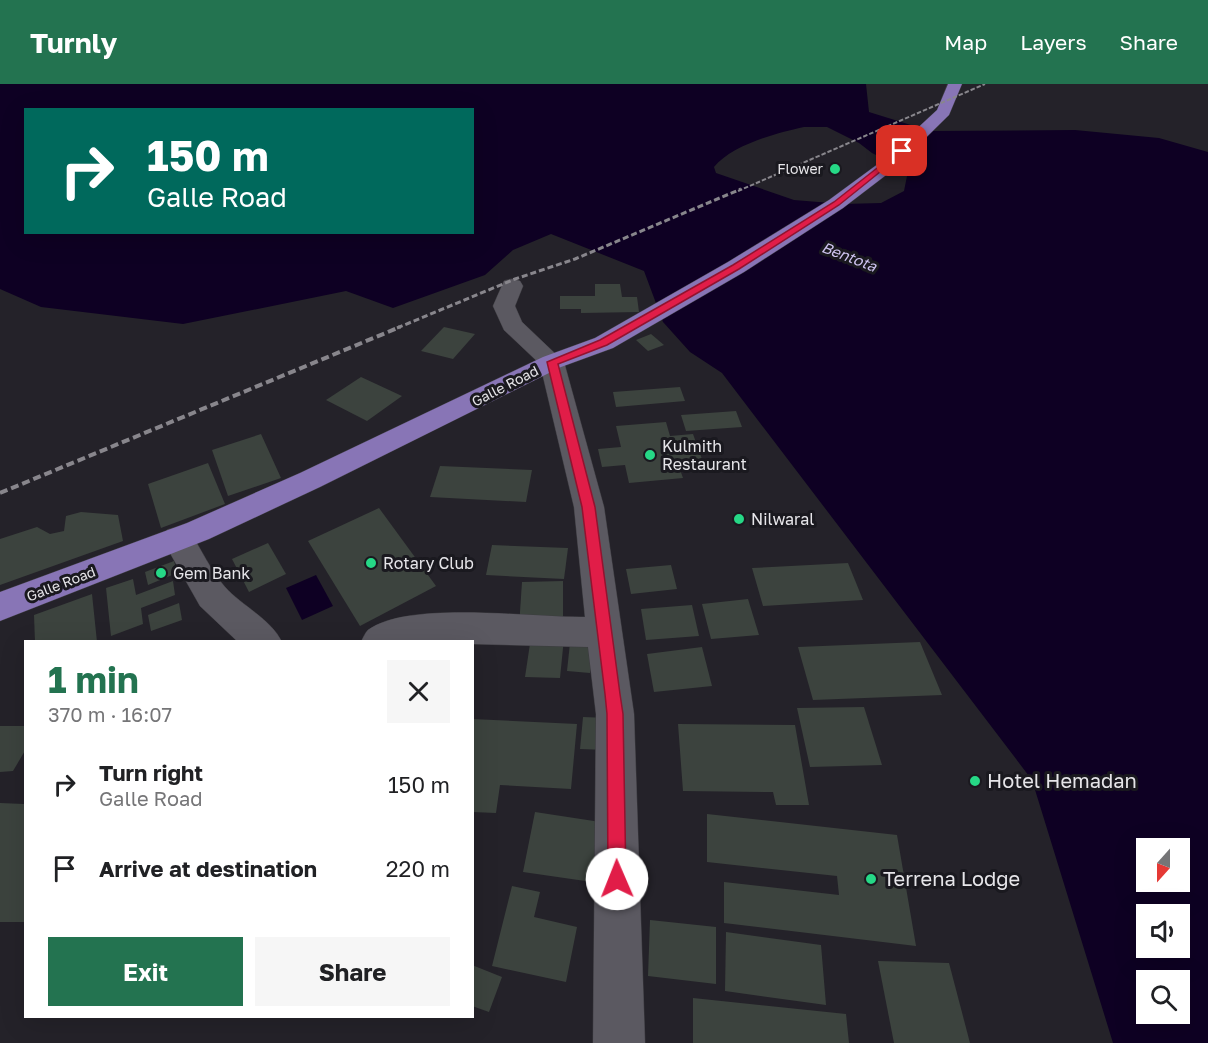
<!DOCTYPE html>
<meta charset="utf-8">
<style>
:root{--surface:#fff;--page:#f6f6f6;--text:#202124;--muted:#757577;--accent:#237350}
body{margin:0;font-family:"Golos Text",sans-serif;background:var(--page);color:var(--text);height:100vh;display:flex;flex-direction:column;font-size:22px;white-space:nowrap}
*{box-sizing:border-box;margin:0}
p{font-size:20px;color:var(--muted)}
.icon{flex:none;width:33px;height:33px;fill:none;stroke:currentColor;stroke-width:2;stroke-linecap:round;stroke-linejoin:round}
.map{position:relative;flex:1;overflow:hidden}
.side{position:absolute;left:24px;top:556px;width:450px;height:378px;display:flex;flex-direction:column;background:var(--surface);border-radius:0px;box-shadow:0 6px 24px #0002}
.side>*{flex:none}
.top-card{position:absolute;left:24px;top:24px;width:450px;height:126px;border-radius:0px;box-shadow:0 6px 24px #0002;background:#00695c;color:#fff;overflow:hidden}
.needle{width:39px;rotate:201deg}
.buttons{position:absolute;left:1136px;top:754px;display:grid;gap:12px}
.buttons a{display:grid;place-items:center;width:54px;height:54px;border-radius:0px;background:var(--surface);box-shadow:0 6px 24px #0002;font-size:30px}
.pin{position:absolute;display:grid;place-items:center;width:51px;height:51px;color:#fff;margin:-26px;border-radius:12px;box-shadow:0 3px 9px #0006}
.me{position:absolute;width:66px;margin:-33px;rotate:359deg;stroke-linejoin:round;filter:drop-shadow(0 0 4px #0008)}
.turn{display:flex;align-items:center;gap:21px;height:126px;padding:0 24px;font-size:27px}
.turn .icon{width:78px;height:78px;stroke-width:2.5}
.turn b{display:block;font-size:42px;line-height:51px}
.round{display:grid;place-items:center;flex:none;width:63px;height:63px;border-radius:0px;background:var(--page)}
.head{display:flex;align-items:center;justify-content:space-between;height:102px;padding:0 24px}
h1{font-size:36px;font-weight:700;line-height:45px;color:var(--accent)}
.action{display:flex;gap:12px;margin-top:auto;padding:12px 24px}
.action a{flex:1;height:69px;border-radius:0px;background:var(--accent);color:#fff;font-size:24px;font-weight:700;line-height:69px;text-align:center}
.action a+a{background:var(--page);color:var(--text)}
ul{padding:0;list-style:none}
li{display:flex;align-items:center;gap:18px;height:84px;padding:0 24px}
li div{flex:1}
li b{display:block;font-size:22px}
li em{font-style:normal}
header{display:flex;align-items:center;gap:36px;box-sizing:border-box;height:84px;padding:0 30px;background:var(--accent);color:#fff}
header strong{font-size:28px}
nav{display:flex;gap:33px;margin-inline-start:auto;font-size:21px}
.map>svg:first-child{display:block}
.water{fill:#0e0023;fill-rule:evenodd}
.building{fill:#3c433e}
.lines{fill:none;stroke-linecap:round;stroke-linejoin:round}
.minor-casing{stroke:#3d3c41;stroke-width:1}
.highway-casing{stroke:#3d3c41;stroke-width:1}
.minor{fill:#5b5961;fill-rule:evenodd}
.highway{fill:#8875b6;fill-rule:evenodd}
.rail-far2{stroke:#88868c;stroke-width:2;stroke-dasharray:4.5 2;stroke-linecap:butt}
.rail-far1{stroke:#88868c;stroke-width:3;stroke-dasharray:6 3;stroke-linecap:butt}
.rail{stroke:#88868c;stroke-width:4;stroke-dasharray:8 4;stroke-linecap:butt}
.route{fill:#e11d48;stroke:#92132f;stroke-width:1.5}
.poi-dot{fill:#26d886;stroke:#1a191f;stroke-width:2}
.labels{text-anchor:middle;stroke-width:6;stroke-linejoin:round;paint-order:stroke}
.far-poi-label{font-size:14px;fill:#e6e5e9;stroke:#1a191f;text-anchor:end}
.far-street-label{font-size:14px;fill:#e6e5e9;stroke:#1a191f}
.far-water-label{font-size:15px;font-style:italic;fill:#cec3ef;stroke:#1a191f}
.poi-label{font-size:16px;fill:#e6e5e9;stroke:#1a191f;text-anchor:start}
.near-poi-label{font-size:20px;fill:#e6e5e9;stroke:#1a191f;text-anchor:start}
</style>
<header>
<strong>Turnly</strong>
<nav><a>Map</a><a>Layers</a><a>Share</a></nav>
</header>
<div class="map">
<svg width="1208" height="959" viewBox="0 0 1208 959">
<rect width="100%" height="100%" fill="#242229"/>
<g class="water">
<path d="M 0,0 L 866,0 L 869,28 L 930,47 L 1075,46 L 1159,54 L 1208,68 L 1208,959 L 1113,959 L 1032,696 L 722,289 L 690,268 L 663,238 L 644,187 L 551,150 L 513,166 L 485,191 L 393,224 L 346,207 L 183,240 L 41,223 L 0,205 ZM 26,26 L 472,26 L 472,148 L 26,148 ZM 804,43 L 827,43 L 859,59 L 872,69 L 908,87 L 904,107 L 881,119 L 843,120 L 794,116 L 716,89 L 714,83 C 732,61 776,49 804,43 ZM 1146,765 L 1179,765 L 1179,798 L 1146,798 ZM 1146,831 L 1179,831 L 1179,864 L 1146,864 ZM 1146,897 L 1179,897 L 1179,930 L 1146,930 Z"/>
<polygon points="316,491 333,522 302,536 286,504"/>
</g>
<g class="building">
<polygon points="595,200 620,200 622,213 637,213 639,228 581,229 581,225 560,225 560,212 595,212"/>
<polygon points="444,243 475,250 453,275 421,267"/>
<polygon points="651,250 664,261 648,267 636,256"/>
<polygon points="361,293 402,312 367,337 326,316"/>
<polygon points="680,303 685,317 616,323 613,308"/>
<polygon points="736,327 742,343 686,347 681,331"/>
<polygon points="666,338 670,352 693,350 703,378 678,380 683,394 629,399 625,381 602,383 598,365 621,363 616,342"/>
<polygon points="261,350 281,394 228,412 212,366"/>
<polygon points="208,379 225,420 161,444 148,400"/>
<polygon points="440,382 532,386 526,418 430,413"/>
<polygon points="379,424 436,502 360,542 308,457"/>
<polygon points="81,428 118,431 123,457 0,501 0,455 37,443 50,450 64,447 66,432"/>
<polygon points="268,459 286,490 249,508 232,475"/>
<polygon points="492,461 568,464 564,495 486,491"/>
<polygon points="174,477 177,489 148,501 145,488"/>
<polygon points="848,479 863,516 763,522 752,484"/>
<polygon points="671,481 677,505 631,510 626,485"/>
<polygon points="133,495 136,511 173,497 175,511 141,524 143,540 111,552 106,504"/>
<polygon points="563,497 563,543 519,543 522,498"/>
<polygon points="92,510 97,558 35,558 34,531"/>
<polygon points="748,515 759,551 711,555 702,520"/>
<polygon points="179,519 182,536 151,547 148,531"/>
<polygon points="692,521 699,552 646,556 641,525"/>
<polygon points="531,553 564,554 560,594 525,593"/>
<polygon points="920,558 942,611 813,616 798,563"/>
<polygon points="570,559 592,561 590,589 567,587"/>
<polygon points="702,563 712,602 654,608 647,570"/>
<polygon points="864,623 882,681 810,683 797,624"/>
<polygon points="583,633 608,634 607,666 580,665"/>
<polygon points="472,635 577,640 571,705 500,701 496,729 472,728"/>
<polygon points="678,640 795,641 809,721 776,721 773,708 683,707"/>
<polygon points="0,642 26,642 26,665 13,687 0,688"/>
<polygon points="26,716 26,838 0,838 0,719 24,720"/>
<polygon points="535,728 607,739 599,799 523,788"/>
<polygon points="707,730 897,751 916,862 724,839 724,798 839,811 837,792 707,778"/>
<polygon points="512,802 540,808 534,833 577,843 566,898 492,882"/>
<polygon points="650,836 716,843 716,900 648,892"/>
<polygon points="726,848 821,861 826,921 725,907"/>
<polygon points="878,877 949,879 970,959 894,959"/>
<polygon points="472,881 502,893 489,928 472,922"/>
<polygon points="693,914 846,930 849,959 693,959"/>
</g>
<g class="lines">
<g class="minor-casing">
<g id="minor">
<path d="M 512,195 L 520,197 L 523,202 L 515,222 L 522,238 L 564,278 L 604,423 L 634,630 L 645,959 L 593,959 L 596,630 L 588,563 L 472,560 L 472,558 L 361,558 C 363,554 365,549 368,546 C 409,516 532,534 585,533 L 574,423 L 540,280 L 504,246 L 493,222 L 504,197 Z"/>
<path d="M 178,443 L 189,446 C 201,465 211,487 225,503 C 242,522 271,535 282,558 L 238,558 L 200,522 L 162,455 L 167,446 Z"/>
</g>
</g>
<g class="highway-casing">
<polygon id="highway" points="948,0 962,0 949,31 894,85 843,124 744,188 613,264 561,283 320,403 209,455 0,537 0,508 187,439 300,389 543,273 595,254 728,178 829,116 882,77 937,26"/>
</g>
<use href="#minor" class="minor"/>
<use href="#highway" class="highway"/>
<polyline class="rail-far2" points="738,107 985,0"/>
<polyline class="rail-far1" points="397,244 515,195 575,175 741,105"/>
<polyline class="rail" points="0,409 400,243"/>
</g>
<polygon class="route" points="900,66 906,67 839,121 739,185 607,261 558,280 595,423 620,610 623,630 626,795 624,801 617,804 610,801 608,795 607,630 605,610 582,423 547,278 600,256 733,181 834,118"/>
<g class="poi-dot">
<circle cx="835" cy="85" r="6"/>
<circle cx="650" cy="371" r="6"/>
<circle cx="739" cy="435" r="6"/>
<circle cx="371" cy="479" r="6"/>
<circle cx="161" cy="489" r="6"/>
<circle cx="975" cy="697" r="6"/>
<circle cx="871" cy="795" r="6"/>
</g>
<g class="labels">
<g class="far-poi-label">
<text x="823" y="90">Flower</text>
</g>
<g class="far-street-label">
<text transform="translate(505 302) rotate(-27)" y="5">Galle Road</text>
<text transform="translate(61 500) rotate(-21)" y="5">Galle Road</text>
</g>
<g class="far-water-label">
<text transform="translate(849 173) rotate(21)" y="5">Bentota</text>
</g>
<g class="poi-label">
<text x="662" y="368">Kulmith<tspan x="662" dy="18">Restaurant</tspan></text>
<text x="751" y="441">Nilwaral</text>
<text x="383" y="485">Rotary Club</text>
<text x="173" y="495">Gem Bank</text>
</g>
<g class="near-poi-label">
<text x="987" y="704">Hotel Hemadan</text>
<text x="883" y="802">Terrena Lodge</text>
</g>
</g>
</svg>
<div class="buttons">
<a><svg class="needle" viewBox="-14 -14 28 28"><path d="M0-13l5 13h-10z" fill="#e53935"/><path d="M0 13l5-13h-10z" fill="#757577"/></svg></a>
<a><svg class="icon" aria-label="sound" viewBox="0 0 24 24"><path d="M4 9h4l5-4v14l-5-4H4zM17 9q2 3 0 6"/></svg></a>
<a><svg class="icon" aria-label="search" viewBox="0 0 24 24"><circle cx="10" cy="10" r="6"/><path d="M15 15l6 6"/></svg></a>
</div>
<div class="pin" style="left:902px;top:67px;background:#d93025"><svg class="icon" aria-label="arrive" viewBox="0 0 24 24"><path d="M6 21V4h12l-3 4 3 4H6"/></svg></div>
<svg class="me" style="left:617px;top:795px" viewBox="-20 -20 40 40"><circle r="19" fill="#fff"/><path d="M0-13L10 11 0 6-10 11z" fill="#e11d48"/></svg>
<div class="top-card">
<div class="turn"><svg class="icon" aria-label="right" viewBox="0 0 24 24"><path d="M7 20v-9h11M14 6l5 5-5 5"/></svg><div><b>150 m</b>Galle Road</div></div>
</div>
<section class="side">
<div class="head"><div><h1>1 min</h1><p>370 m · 16:07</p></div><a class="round"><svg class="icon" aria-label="close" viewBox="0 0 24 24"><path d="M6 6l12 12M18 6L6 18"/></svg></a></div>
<ul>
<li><svg class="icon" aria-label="right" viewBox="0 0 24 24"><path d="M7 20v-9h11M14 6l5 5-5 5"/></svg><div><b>Turn right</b><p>Galle Road</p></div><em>150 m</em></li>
<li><svg class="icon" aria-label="arrive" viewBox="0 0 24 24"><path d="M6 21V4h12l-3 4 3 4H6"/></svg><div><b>Arrive at destination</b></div><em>220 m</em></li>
</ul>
<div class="action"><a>Exit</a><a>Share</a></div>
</section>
</div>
